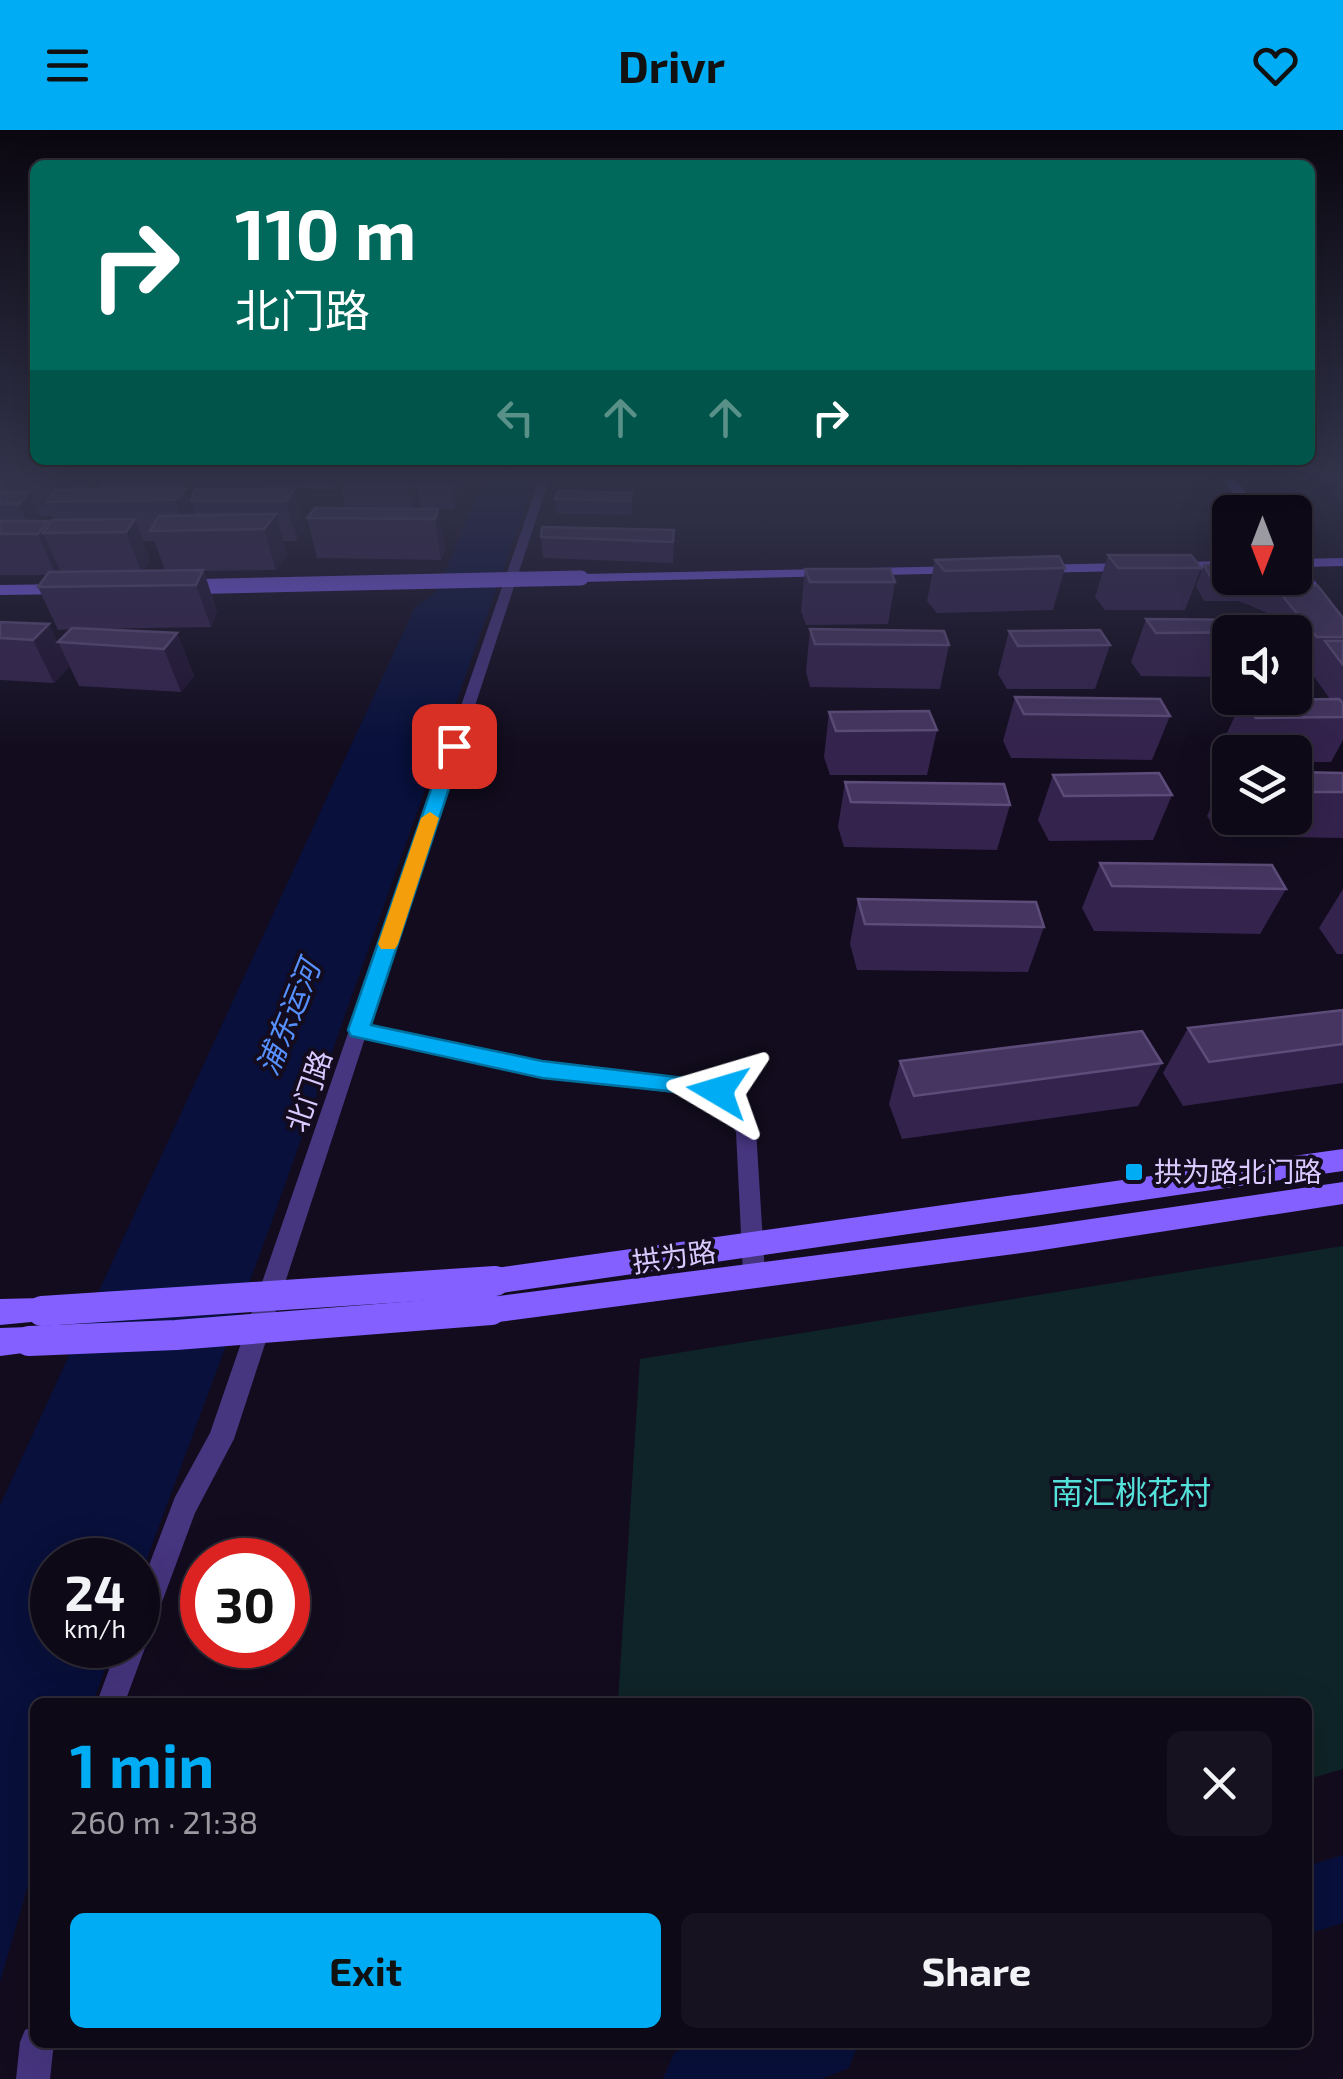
<!DOCTYPE html>
<meta charset="utf-8">
<style>
:root{--surface:#0e0916;--page:#17121f;--text:#f1f3f6;--muted:#9b9aa1;--line:#2e2a35;--accent:#00acf4}
body{margin:0;font-family:"Exo 2","Noto Sans SC",sans-serif;background:var(--page);color:var(--text);height:100vh;display:flex;flex-direction:column;font-size:38px;white-space:nowrap}
*{box-sizing:border-box;margin:0}
p{font-size:32px;color:var(--muted)}
.icon{flex:none;width:55px;height:55px;fill:none;stroke:currentColor;stroke-width:2;stroke-linecap:round;stroke-linejoin:round}
.map{position:relative;flex:1;overflow:hidden}
.panel{position:absolute;left:30px;top:1568px;width:1282px;height:350px;display:flex;flex-direction:column;background:var(--surface);border-radius:15px;box-shadow:0 10px 40px #0002,0 0 0 2px var(--line)}
.panel>*{flex:none}
.top-card{position:absolute;left:30px;top:30px;width:1285px;height:305px;border-radius:15px;box-shadow:0 10px 40px #0002,0 0 0 2px var(--line);background:#00695c;color:#fff;overflow:hidden}
.needle{width:65px;rotate:180deg}
.tools{position:absolute;left:1212px;top:365px;display:grid;gap:20px}
.tools a{display:grid;place-items:center;width:100px;height:100px;border-radius:15px;background:var(--surface);box-shadow:0 10px 40px #0002,0 0 0 2px var(--line);font-size:50px}
.speed{position:absolute;left:30px;top:1408px;display:flex;gap:20px;font-size:50px;font-weight:700;text-align:center}
.speed>*{display:grid;place-content:center;width:130px;height:130px;border-radius:50%;background:var(--surface);box-shadow:0 10px 40px #0002,0 0 0 2px var(--line);line-height:1}
.speed small{font-size:25px;font-weight:400}
.speed .limit{border:15px solid #d22;background:#fff;color:#111}
.pin{position:absolute;display:grid;place-items:center;width:85px;height:85px;color:#fff;margin:-42px;border-radius:20px;box-shadow:0 5px 15px #0006}
.me{position:absolute;width:110px;margin:-55px;rotate:277deg;stroke-linejoin:round;filter:drop-shadow(0 0 8px #0008)}
.turn{display:flex;align-items:center;gap:35px;height:210px;padding:0 40px;font-size:45px}
.turn .icon{width:130px;height:130px;stroke-width:2.5}
.turn b{display:block;font-size:70px;line-height:85px}
.lanes{display:flex;align-items:center;height:95px;padding:0 40px;background:#0003;justify-content:center;gap:50px;direction:ltr}
.lanes .off{opacity:.35}
.round{display:grid;place-items:center;flex:none;width:105px;height:105px;border-radius:15px;background:var(--page)}
.overview{display:flex;align-items:center;justify-content:space-between;height:170px;padding:0 40px}
h1{font-size:60px;font-weight:700;line-height:75px;color:var(--accent)}
.cta{display:flex;gap:20px;margin-top:auto;padding:20px 40px}
.cta a{flex:1;height:115px;border-radius:15px;background:var(--accent);color:#111;font-size:40px;font-weight:700;line-height:115px;text-align:center}
.cta a+a{background:var(--page);color:var(--text)}
header{display:flex;justify-content:space-between;align-items:center;height:130px;padding:0 40px;background:var(--accent);color:#111;font-size:45px;font-weight:700}
.map>svg:first-child{display:block}
.green{fill:#0f2428}
.water{fill:#08103b}
.lines{fill:none;stroke-linecap:round;stroke-linejoin:round}
.river{fill:#08103b;fill-rule:evenodd}
.street{fill:#46357f;fill-rule:evenodd}
.secondary{fill:#8360ff;fill-rule:evenodd}
.secondary-bridge-far1{stroke:#8360ff;stroke-width:15}
.secondary-bridge{stroke:#8360ff;stroke-width:30}
.wall{fill:#34234d;fill-rule:evenodd}
.shaded-wall{fill:#1f1332}
.building{fill:#453560;stroke:#5d4c79;stroke-width:2.5}
.route{fill:#00acf4;stroke:#00709f;stroke-width:2.5}
.slow{fill:#f59e0b}
.poi-dot{fill:#00acf4;stroke:#120c1e;stroke-width:4}
.labels{text-anchor:middle;stroke-width:8;stroke-linejoin:round;paint-order:stroke}
.street-label{font-size:28px;fill:#dac9ff;stroke:#120c1e}
.poi-label{font-size:28px;fill:#dac9ff;stroke:#120c1e;text-anchor:start}
.water-label{font-size:30px;font-style:italic;fill:#5790ff;stroke:#120c1e}
.near-park-label{font-size:32px;fill:#53e1d9;stroke:#120c1e}
</style>
<header><svg class="icon" aria-label="menu" viewBox="0 0 24 24"><path d="M4 6h16M4 12h16M4 18h16"/></svg>Drivr<svg class="icon" aria-label="heart" viewBox="0 0 24 24"><path d="M12 20l-8-8c-3-5 5-10 8-4 3-6 11-1 8 4z"/></svg></header>
<div class="map">
<svg width="1343" height="1949" viewBox="0 0 1343 1949">
<rect width="100%" height="100%" fill="#120c1e"/>
<polygon class="green" points="1343,1116 1343,1639 1308,1649 1308,1572 618,1572 640,1229"/>
<polygon class="water" points="485,347 536,347 272,1091 138,1453 138,1430 52,1430 52,1515 114,1515 93,1572 35,1572 35,1731 0,1852 0,1375 415,477 437,461"/>
<g class="lines">
<g class="river">
<polygon points="1343,1725 1343,1793 1308,1804 1308,1736"/>
<polygon points="698,1912 859,1912 849,1938 821,1949 663,1949 674,1923"/>
</g>
<g class="street">
<polygon points="540,347 550,347 370,896 542,932 725,956 756,1000 765,1144 762,1151 754,1154 746,1151 743,1144 736,1002 712,968 542,946 365,908 234,1309 195,1383 152,1499 144,1510 146,1515 125,1572 97,1572 118,1515 138,1515 138,1464 175,1367 210,1303"/>
<polygon points="35,1896 35,1912 54,1912 50,1949 16,1949 20,1912 25,1900"/>
</g>
<g class="secondary">
<polygon points="1221,347 1234,347 1260,382 1247,382"/>
<polygon points="1343,428 1343,436 1304,437 1343,488 1343,504 1337,502 1295,446 1295,429"/>
<polygon points="1230,431 1230,439 1030,443 1023,439 1030,435"/>
<polygon points="965,436 972,440 970,443 581,452 574,448 581,444"/>
<polygon points="0,455 71,454 79,459 71,464 0,465"/>
<polygon points="1343,1019 1343,1041 495,1164 485,1160 481,1151 485,1142 495,1138"/>
<polygon points="1343,1052 1343,1074 1036,1121 491,1193 481,1189 477,1180 481,1171 491,1167 1036,1097"/>
<polygon points="42,1168 52,1172 56,1181 52,1190 0,1195 0,1169"/>
<polygon points="29,1197 39,1201 44,1211 39,1221 0,1226 0,1198"/>
</g>
<polyline class="secondary-bridge-far1" points="176,457 581,448"/>
<g class="secondary-bridge">
<polyline points="42,1181 495,1151"/>
<polyline points="29,1211 176,1205 491,1180"/>
</g>
</g>
<g class="wall">
<path d="M 0,347 L 99,347 L 90,359 L 98,359 L 111,354 L 108,347 L 465,347 L 465,349 L 461,357 L 456,356 L 458,372 L 454,379 L 421,379 L 418,359 L 413,360 L 415,370 L 412,379 L 438,379 L 445,420 L 441,430 L 317,428 L 307,388 L 346,378 L 340,351 L 334,359 L 314,359 L 313,355 L 311,358 L 291,357 L 289,353 L 286,357 L 265,357 L 264,354 L 262,357 L 218,356 L 217,353 L 214,357 L 194,356 L 192,351 L 185,358 L 195,386 L 191,371 L 294,359 L 305,399 L 297,411 L 283,411 L 287,425 L 276,440 L 204,441 L 217,482 L 211,497 L 88,499 L 177,503 L 194,546 L 181,562 L 79,556 L 58,512 L 71,499 L 58,500 L 38,457 L 47,445 L 0,445 ZM 40,386 L 52,386 L 54,390 L 50,394 L 42,391 ZM 143,411 L 154,411 L 165,440 L 143,441 L 150,430 Z"/>
<polygon points="632,363 632,377 631,385 556,383 555,369"/>
<polygon points="674,400 673,433 543,428 541,407"/>
<polygon points="1108,425 1201,438 1185,480 1105,480 1095,467"/>
<polygon points="935,430 1065,438 1053,480 937,483 927,471"/>
<polygon points="1204,435 1293,448 1343,488 1343,610 1331,632 1295,632 1295,622 1230,622 1230,626 1222,614 1242,570 1330,569 1310,541 1315,530 1306,530 1295,516 1295,502 1230,502 1230,547 1141,546 1131,532 1146,489 1275,490 1270,484 1239,471 1204,471 1196,456"/>
<polygon points="805,439 895,452 888,494 806,495 801,481"/>
<polygon points="0,492 49,494 69,537 54,553 0,550"/>
<polygon points="810,499 949,515 940,559 810,557 806,542"/>
<polygon points="1009,501 1110,515 1095,559 1007,559 998,544"/>
<polygon points="1015,567 1170,586 1152,630 1011,628 1003,611"/>
<polygon points="829,582 937,600 927,645 830,645 824,627"/>
<polygon points="1228,641 1230,641 1230,688 1295,688 1295,642 1343,643 1343,708 1220,706 1207,686"/>
<polygon points="1053,645 1172,665 1153,710 1049,711 1038,690"/>
<polygon points="845,652 1010,675 997,720 844,717 838,697"/>
<polygon points="1100,733 1286,759 1260,804 1094,801 1082,778"/>
<polygon points="1343,759 1343,824 1337,824 1319,798"/>
<polygon points="858,769 1044,797 1028,842 857,840 850,814"/>
<polygon points="1343,880 1343,953 1183,976 1163,943 1188,898"/>
<polygon points="900,931 1162,933 1138,976 902,1009 889,974"/>
</g>
<g class="shaded-wall">
<polygon points="49,347 72,347 81,369 60,372"/>
<polygon points="83,347 99,347 99,348 89,361"/>
<polygon points="129,347 137,347 139,354 133,359"/>
<polygon points="181,347 191,347 192,351 185,358"/>
<polygon points="211,347 215,347 217,353 214,357"/>
<polygon points="283,347 288,347 289,353 286,357"/>
<polygon points="332,347 339,347 340,351 334,359"/>
<polygon points="406,347 411,347 415,370 412,379"/>
<polygon points="449,347 454,347 458,372 454,379"/>
<polygon points="175,354 179,367 186,359 199,399 186,400 175,370 165,364"/>
<polygon points="294,359 305,399 297,411 286,371"/>
<polygon points="29,362 44,396 48,391 54,403 43,403 60,440 56,445 38,404 32,404 19,374"/>
<polygon points="438,379 445,420 441,430 435,389"/>
<polygon points="276,384 287,425 276,440 264,399"/>
<polygon points="135,389 150,430 142,443 126,402"/>
<polygon points="203,440 217,482 211,497 196,455"/>
<polygon points="49,494 69,537 54,553 33,510"/>
<polygon points="177,503 194,546 181,562 164,519"/>
</g>
<g class="building">
<polygon points="104,353 124,355 120,359 98,359"/>
<polygon points="130,353 175,354 170,359 146,359 147,358 124,359"/>
<polygon points="186,359 175,370 47,372 55,360"/>
<polygon points="195,359 294,359 286,371 191,371"/>
<polygon points="558,361 632,363 630,371 555,369"/>
<polygon points="0,362 29,362 19,374 0,374"/>
<polygon points="315,378 438,379 435,389 307,388"/>
<polygon points="276,384 264,399 150,401 159,386"/>
<polygon points="135,389 126,402 43,403 52,390"/>
<polygon points="0,391 48,391 38,404 0,404"/>
<polygon points="542,397 674,400 673,412 541,407"/>
<polygon points="1108,425 1191,425 1201,438 1118,438"/>
<polygon points="1059,426 1065,438 945,441 935,430"/>
<polygon points="1204,435 1230,435 1230,448 1293,448 1318,456 1343,488 1343,507 1317,507 1279,462 1248,449 1212,449"/>
<polygon points="805,439 890,439 895,452 810,452"/>
<polygon points="203,440 196,455 38,457 49,442"/>
<polygon points="1146,489 1279,490 1288,502 1156,503"/>
<polygon points="0,492 49,494 33,510 0,508"/>
<polygon points="72,498 177,503 164,519 58,512"/>
<polygon points="810,499 944,501 949,515 815,514"/>
<polygon points="1100,500 1110,515 1018,516 1009,501"/>
<polygon points="1325,511 1343,511 1343,535"/>
<polygon points="1015,567 1160,569 1170,586 1024,584"/>
<polygon points="1339,569 1343,573 1343,587 1256,588 1242,570"/>
<polygon points="929,581 937,600 836,601 829,582"/>
<polygon points="1295,642 1343,643 1343,662 1295,662"/>
<polygon points="1159,643 1172,665 1064,666 1053,645"/>
<polygon points="845,652 1004,654 1010,675 851,672"/>
<polygon points="1100,733 1272,735 1286,759 1112,756"/>
<polygon points="858,769 1036,772 1044,797 865,794"/>
<polygon points="1343,880 1343,914 1209,932 1188,898"/>
<polygon points="1142,901 1162,933 914,966 900,931"/>
</g>
<linearGradient id="sky" x2="0" y2="1"><stop stop-color="#0a0710"/><stop offset="0.56" stop-color="#33344c"/><stop offset="1" stop-color="#33344c" stop-opacity="0"/></linearGradient>
<rect width="1343" height="620" fill="url(#sky)"/>
<polygon class="route" points="454,611 463,616 371,895 542,931 718,952 726,955 726,967 542,948 351,906 348,900 446,616"/>
<polygon class="slow" points="430,682 439,688 398,814 395,819 381,819 378,814 421,688"/>
<rect class="poi-dot" x="1124" y="1032" width="20" height="20" rx="5"/>
<g class="labels">
<g class="street-label">
<text transform="translate(309 961) rotate(-71)" y="10">北门路</text>
<text transform="translate(674 1127) rotate(-8)" y="10">拱为路</text>
</g>
<g class="poi-label">
<text x="1154" y="1052">拱为路北门路</text>
</g>
<g class="water-label">
<text transform="translate(289 888) rotate(-68)" y="10">浦东运河</text>
</g>
<g class="near-park-label">
<text x="1131" y="1374">南汇桃花村</text>
</g>
</g>
</svg>
<div class="tools">
<a><svg class="needle" viewBox="-14 -14 28 28"><path d="M0-13l5 13h-10z" fill="#e53935"/><path d="M0 13l5-13h-10z" fill="#9b9aa1"/></svg></a>
<a><svg class="icon" aria-label="sound" viewBox="0 0 24 24"><path d="M4 9h4l5-4v14l-5-4H4zM17 9q2 3 0 6"/></svg></a>
<a><svg class="icon" aria-label="layers" viewBox="0 0 24 24"><path d="M12 4l9 5-9 5-9-5zM3 14l9 5 9-5"/></svg></a>
</div>
<div class="speed"><div>24<small>km/h</small></div><div class="limit">30</div></div>
<div class="pin" style="left:454px;top:616px;background:#d93025"><svg class="icon" aria-label="arrive" viewBox="0 0 24 24"><path d="M6 21V4h12l-3 4 3 4H6"/></svg></div>
<svg class="me" style="left:718px;top:961px" viewBox="-20 -20 40 40"><path d="M0-17L14 15 0 8-14 15z" fill="#00acf4" stroke="#fff" stroke-width="4"/></svg>
<div class="top-card">
<div class="turn"><svg class="icon" aria-label="right" viewBox="0 0 24 24"><path d="M7 20v-9h11M14 6l5 5-5 5"/></svg><div><b>110 m</b>北门路</div></div>
<div class="lanes"><svg class="icon off" aria-label="left" viewBox="0 0 24 24"><path d="M17 20v-9H6M10 6l-5 5 5 5"/></svg><svg class="icon off" aria-label="ahead" viewBox="0 0 24 24"><path d="M12 20V5M6 11l6-6 6 6"/></svg><svg class="icon off" aria-label="ahead" viewBox="0 0 24 24"><path d="M12 20V5M6 11l6-6 6 6"/></svg><svg class="icon" aria-label="right" viewBox="0 0 24 24"><path d="M7 20v-9h11M14 6l5 5-5 5"/></svg></div>
</div>
<section class="panel">
<div class="overview"><div><h1>1 min</h1><p>260 m · 21:38</p></div><a class="round"><svg class="icon" aria-label="close" viewBox="0 0 24 24"><path d="M6 6l12 12M18 6L6 18"/></svg></a></div>
<div class="cta"><a>Exit</a><a>Share</a></div>
</section>
</div>
